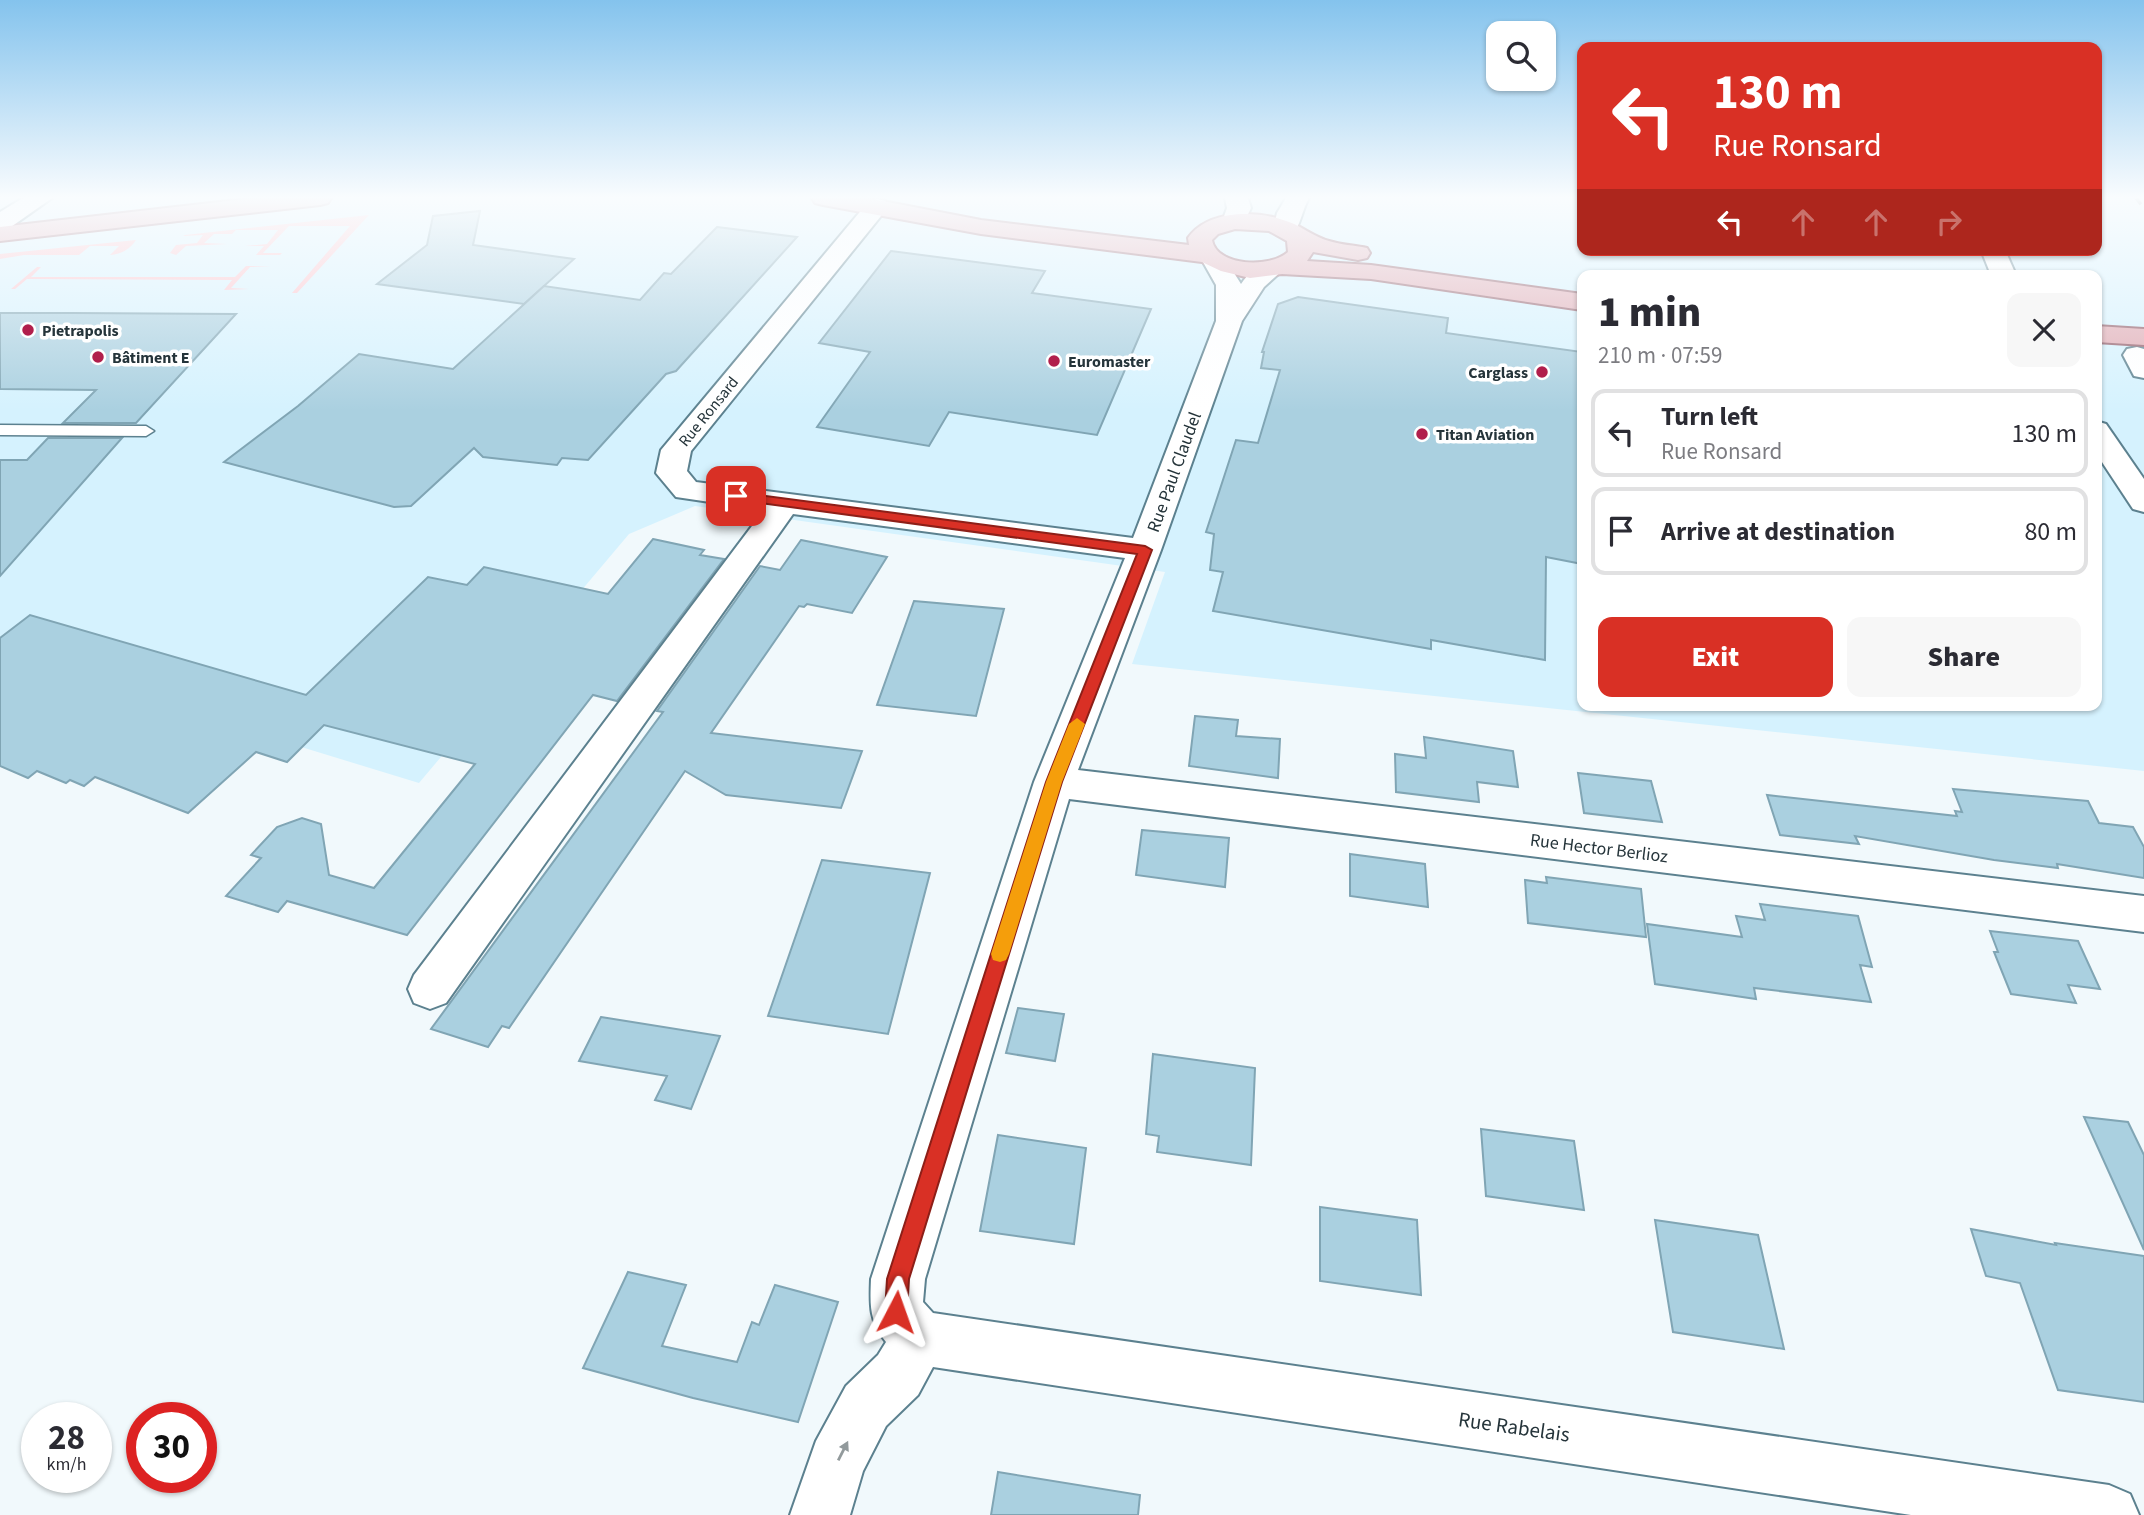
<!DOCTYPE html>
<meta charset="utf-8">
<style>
:root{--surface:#fff;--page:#f7f7f7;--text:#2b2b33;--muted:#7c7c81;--line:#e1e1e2;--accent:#d93025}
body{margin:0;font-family:"Source Sans 3",sans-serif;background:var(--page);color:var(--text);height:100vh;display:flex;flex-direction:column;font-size:26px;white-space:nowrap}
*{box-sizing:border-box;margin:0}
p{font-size:23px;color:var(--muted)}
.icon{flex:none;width:38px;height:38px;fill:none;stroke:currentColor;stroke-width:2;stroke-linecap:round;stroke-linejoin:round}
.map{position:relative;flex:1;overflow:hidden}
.sheet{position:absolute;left:1577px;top:270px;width:525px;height:441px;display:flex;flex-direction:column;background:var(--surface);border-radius:14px;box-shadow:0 2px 5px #0004}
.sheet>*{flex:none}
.guide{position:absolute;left:1577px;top:42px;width:525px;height:214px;border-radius:14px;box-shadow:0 2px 5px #0004;background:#d93025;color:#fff;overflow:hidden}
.fabs{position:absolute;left:1486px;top:21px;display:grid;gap:14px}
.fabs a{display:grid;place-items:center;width:70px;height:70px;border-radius:14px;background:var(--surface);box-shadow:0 2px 5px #0004;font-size:35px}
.speed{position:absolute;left:21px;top:1402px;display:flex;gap:14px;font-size:35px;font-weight:700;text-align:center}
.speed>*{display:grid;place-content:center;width:91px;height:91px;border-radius:50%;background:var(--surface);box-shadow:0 2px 5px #0004;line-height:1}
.speed small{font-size:18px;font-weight:400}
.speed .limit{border:10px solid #d22;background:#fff;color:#111}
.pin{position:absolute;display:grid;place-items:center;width:60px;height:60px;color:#fff;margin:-30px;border-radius:14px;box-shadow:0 4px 10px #0006}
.me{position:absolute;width:77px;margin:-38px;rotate:4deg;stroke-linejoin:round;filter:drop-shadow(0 0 5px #0008)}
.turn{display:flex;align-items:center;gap:24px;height:147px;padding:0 21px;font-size:32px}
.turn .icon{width:91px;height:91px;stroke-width:2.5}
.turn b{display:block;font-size:49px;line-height:60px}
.lanes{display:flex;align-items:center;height:66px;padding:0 21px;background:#0003;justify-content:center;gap:35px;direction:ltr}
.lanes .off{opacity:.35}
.round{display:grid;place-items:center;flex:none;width:74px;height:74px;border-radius:14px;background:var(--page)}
.overview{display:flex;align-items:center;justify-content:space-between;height:119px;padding:0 21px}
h1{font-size:42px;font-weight:800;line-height:52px}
.button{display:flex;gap:14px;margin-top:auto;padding:14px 21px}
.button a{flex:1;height:80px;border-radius:14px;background:var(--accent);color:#fff;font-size:28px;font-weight:800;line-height:80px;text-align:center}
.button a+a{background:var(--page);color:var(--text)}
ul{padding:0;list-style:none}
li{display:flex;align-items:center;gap:21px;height:88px;margin:0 14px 10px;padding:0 7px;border:4px solid var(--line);border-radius:14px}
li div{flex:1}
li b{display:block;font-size:26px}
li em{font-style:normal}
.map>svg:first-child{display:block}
.built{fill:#d5f2fe;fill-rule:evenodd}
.green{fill:#fec1c9}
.building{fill:#aad0e0;stroke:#80a5b4;stroke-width:2}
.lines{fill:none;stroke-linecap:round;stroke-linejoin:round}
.service-casing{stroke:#5c818f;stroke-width:3}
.minor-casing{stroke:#5c818f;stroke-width:4}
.primary-casing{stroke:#925d69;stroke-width:4}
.service{fill:#fff;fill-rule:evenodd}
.minor{fill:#fff;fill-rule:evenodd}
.primary{fill:#e0abb4;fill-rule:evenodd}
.rail{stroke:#3b494f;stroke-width:3.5;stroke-dasharray:8 8;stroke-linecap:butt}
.oneway{fill:#929a9c}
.route{fill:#d93025;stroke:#8d1f18;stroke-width:2}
.slow{fill:#f59e0b}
.poi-dot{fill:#b11f4c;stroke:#fff;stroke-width:2.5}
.labels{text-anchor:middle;stroke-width:7;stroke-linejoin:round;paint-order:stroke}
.far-poi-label{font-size:16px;font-weight:bold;fill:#25343a;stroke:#fff;text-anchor:start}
.far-street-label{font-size:16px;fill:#25343a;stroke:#fff}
.street-label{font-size:18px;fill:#25343a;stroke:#fff}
.near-street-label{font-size:21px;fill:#25343a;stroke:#fff}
</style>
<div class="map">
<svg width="2144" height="1515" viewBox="0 0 2144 1515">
<rect width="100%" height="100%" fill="#f1f9fc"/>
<path class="built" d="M 0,198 L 1582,198 L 1582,250 L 2096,250 L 2097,198 L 2144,198 L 2144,771 L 1132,664 L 1165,572 L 695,506 L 629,534 L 419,783 L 0,655 ZM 1582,275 L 2096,275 L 2096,705 L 1582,705 Z"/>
<g class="green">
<polygon points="369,215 297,293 292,293 350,226 289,226 263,253 282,253 280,255 256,255 264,246 245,246 267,244 278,230 236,230 232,234 214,234 204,243 227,244 186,246 176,255 170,253 176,245 197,243 203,235 183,236 185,235"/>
<path d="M 136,240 C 130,249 122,254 110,255 L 119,246 L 90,246 L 79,255 L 24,255 L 0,259 L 0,254 Z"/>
<polygon points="246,266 271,266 250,267 231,288 249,289 224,290 232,280 27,279 15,289 11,289 37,267 41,267 31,277 235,277"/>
</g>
<g class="building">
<polygon points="480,211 473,245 574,259 524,304 377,284 427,245 433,216"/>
<polygon points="717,227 797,237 676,371 666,374 588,460 562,458 557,465 483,457 474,448 411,506 394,507 224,462 298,406 359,354 453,369 544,286 640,300 664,273 671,274"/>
<polygon points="891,251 1045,271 1032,293 1151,309 1097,435 949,412 929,446 817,427 870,352 819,343"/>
<polygon points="1298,297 1448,318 1446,333 1582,352 1582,564 1546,557 1545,660 1431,640 1431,649 1213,611 1223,572 1210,570 1214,534 1206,532 1236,440 1258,443 1280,370 1261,368 1264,352 1262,352 1278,304"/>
<polygon points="0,313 73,313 236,314 136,423 63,423 96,390 0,389"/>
<polygon points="48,438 122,438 0,576 0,460 27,460"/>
<polygon points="653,539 704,550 700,555 724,559 617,701 593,695 407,935 287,901 278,912 226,896 261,858 251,855 277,827 302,818 321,824 329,875 374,888 475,764 324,725 287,762 256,752 188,813 95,777 84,786 70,780 66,783 37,771 28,778 0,766 0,638 30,615 306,695 428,577 467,585 484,567 608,594"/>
<polygon points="801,540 887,557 852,613 807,604 804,607 799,606 711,733 862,751 841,808 726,795 685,771 509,1028 502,1026 488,1047 431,1029 663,712 657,711 760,566 780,570"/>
<polygon points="914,601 1004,609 976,716 877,705"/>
<polygon points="1195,716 1238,720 1236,736 1280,739 1278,778 1189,766"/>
<polygon points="1424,737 1513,751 1518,787 1477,782 1479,802 1396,792 1395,754 1426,758"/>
<polygon points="1578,773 1651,781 1662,822 1584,813"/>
<polygon points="1953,789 2088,801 2099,823 2133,827 2144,847 2144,878 2057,864 2058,868 1994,860 1855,836 1859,844 1780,835 1767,795 1957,816 1955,811 1962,812"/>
<polygon points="1142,830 1229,838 1225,887 1136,875"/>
<polygon points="1350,854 1425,864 1428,907 1350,896"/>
<polygon points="822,860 930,873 888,1034 768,1016"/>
<polygon points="1546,877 1641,889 1646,937 1528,923 1525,880 1547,883"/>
<polygon points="1760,904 1858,916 1872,967 1860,965 1871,1002 1754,988 1756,999 1655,984 1647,924 1742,937 1736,916 1765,920"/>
<polygon points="1990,931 2078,941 2100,989 2068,985 2076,1003 2011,994 1994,952 1998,952"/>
<polygon points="1018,1008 1064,1014 1055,1061 1006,1053"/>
<polygon points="601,1017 720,1036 691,1109 655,1100 667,1076 579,1061"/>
<polygon points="1153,1054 1255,1068 1251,1165 1157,1152 1159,1136 1146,1134"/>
<polygon points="2084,1117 2128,1122 2144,1155 2144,1250"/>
<polygon points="1481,1129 1574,1141 1584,1210 1486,1196"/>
<polygon points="998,1135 1086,1148 1074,1244 980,1231"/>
<polygon points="1320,1207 1417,1220 1421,1295 1320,1281"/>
<polygon points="1655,1220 1758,1235 1784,1349 1673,1332"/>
<polygon points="1971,1229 2056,1245 2055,1243 2144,1256 2144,1402 2058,1390 2020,1283 1986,1276"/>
<polygon points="628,1272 686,1285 662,1346 737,1362 752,1322 759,1325 775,1285 838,1302 798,1422 693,1398 583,1368"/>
<polygon points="998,1472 1140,1495 1138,1515 991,1515"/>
</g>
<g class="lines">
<g class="service-casing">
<polygon id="service" points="0,425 146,426 154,431 146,436 0,435"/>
</g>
<g class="minor-casing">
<g id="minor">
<polygon points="23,198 52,198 8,229 0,231 0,212"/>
<polygon points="1225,198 1248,198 1251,208 1242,227 1226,227 1222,222 1227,208"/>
<path d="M 1286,198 L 1309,198 C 1302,210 1301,224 1293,234 L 1277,234 L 1273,229 L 1277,213 Z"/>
<path d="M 877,199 L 885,201 L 889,206 L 885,211 L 691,451 L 687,471 L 696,482 L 1133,538 L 1216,321 L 1216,285 L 1203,262 L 1206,257 L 1215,255 L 1224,257 L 1241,284 C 1250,270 1264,260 1281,264 L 1284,269 L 1264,287 L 1242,321 L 1161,550 L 1078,770 L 2144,896 L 2144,932 L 1069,799 L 925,1279 L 923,1302 L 933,1313 L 2109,1485 L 2130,1494 L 2139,1515 L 1911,1515 L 933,1367 L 918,1395 L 886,1426 L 863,1471 L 850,1515 L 790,1515 L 816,1441 L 846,1386 L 878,1355 L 886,1342 C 869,1321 870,1305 871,1279 L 1034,782 L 1125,558 L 793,514 L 446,1003 L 430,1009 L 414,1003 L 408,989 L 414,975 L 764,510 L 676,497 L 656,473 L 661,450 L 869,201 Z"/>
<polygon points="1981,250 2005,250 2016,275 1991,275"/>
<polygon points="2137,347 2144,349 2144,378 2134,376 2123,355 2127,349"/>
<polygon points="2096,421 2106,424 2144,479 2144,512 2133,509 2096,453"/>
</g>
</g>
<g class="primary-casing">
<g id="primary">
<polygon points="254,198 331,198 328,203 320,205 0,241 0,227"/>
<path d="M 812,198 L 867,198 L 981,220 L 1189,245 L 1188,238 C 1208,209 1259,210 1289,222 C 1303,227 1314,237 1329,241 C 1341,245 1354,245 1367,248 L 1370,253 L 1367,258 L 1358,260 L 1313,252 L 1307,261 L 1371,265 L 1582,294 L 1582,310 L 1371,279 L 1282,274 L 1250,278 L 1221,271 L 1202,262 L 981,234 L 823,205 L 815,203 ZM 1235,229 L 1269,231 L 1287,241 L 1288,252 C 1271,268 1217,267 1212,240 L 1218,234 Z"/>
<polygon points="2096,326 2144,329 2144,345 2096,342"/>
</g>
</g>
<use href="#service" class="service"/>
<use href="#minor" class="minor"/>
<use href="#primary" class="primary"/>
<polyline class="rail" points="2136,198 2144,208"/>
</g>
<defs><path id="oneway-solid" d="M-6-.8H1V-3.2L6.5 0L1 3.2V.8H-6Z" transform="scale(1.75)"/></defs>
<use class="oneway" href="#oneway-solid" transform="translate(843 1451) rotate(-63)"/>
<linearGradient id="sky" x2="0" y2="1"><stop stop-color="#84c3ed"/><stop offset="0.48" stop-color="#f9fcfe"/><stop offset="1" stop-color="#f9fcfe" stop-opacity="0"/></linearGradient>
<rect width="2144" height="411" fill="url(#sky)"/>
<polygon class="route" points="736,492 1145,546 1152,550 1062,782 909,1279 907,1312 904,1320 896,1323 888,1320 885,1312 887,1279 1046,782 1137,554 731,499 729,496"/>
<polygon class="slow" points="1077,718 1085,724 1062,782 1009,954 1006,960 1000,962 993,960 991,954 1046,782 1069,724"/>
<g class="poi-dot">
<circle cx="28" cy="330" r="7"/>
<circle cx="98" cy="357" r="7"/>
<circle cx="1054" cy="361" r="7"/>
<circle cx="1542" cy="372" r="7"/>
<circle cx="1422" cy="434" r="7"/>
</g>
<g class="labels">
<g class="far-poi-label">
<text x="42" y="336">Pietrapolis</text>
<text x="112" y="363">Bâtiment E</text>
<text x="1068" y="367">Euromaster</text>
<text x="1528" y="378" text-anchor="end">Carglass</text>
<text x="1436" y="440">Titan Aviation</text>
</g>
<g class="far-street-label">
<text transform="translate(708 411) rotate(-51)" y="6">Rue Ronsard</text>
</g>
<g class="street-label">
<text transform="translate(1174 472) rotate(-70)" y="6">Rue Paul Claudel</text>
<text transform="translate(1599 848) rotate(7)" y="6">Rue Hector Berlioz</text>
</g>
<g class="near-street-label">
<text transform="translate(1514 1427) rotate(8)" y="7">Rue Rabelais</text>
</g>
</g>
</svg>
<div class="fabs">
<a><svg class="icon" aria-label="search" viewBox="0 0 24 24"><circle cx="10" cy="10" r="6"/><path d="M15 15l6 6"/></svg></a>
</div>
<div class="speed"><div>28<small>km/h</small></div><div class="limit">30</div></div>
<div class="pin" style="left:736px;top:496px;background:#d93025"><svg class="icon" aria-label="arrive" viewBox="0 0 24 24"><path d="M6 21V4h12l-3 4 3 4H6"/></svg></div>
<svg class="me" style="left:896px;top:1312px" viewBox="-20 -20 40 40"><path d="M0-17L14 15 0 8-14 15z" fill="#d93025" stroke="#fff" stroke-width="4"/></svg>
<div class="guide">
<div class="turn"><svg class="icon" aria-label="left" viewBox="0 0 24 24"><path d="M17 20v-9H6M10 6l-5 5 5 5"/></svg><div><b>130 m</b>Rue Ronsard</div></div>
<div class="lanes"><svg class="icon" aria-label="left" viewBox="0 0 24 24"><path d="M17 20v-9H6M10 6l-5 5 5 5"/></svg><svg class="icon off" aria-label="ahead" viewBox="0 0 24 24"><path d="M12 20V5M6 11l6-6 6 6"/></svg><svg class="icon off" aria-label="ahead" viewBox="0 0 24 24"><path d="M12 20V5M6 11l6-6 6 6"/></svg><svg class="icon off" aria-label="right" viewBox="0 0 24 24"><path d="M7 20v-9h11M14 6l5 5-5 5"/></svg></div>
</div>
<section class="sheet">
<div class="overview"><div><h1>1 min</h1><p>210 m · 07:59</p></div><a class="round"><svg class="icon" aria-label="close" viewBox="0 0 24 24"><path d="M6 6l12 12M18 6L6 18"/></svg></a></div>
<ul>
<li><svg class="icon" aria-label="left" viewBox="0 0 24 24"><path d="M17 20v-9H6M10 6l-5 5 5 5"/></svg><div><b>Turn left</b><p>Rue Ronsard</p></div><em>130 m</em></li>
<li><svg class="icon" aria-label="arrive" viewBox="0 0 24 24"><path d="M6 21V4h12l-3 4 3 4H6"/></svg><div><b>Arrive at destination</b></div><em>80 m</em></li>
</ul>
<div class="button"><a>Exit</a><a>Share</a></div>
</section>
</div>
